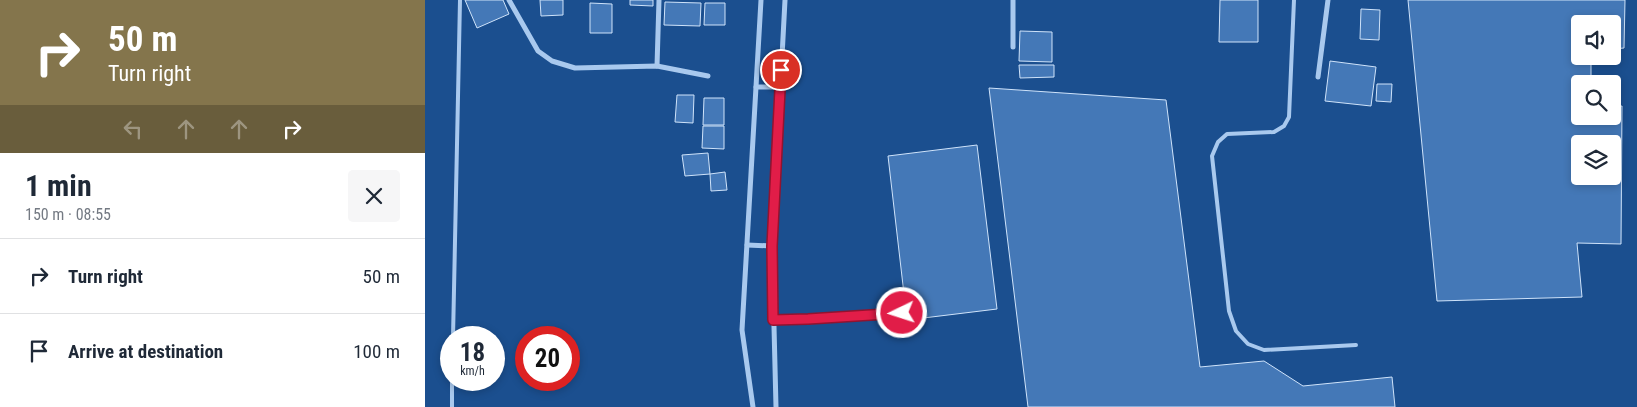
<!DOCTYPE html>
<meta charset="utf-8">
<style>
:root{--surface:#fff;--page:#f6f6f7;--text:#1f2937;--muted:#747a83;--line:#e0e1e3}
body{margin:0;font-family:"Roboto Condensed",sans-serif;background:var(--page);color:var(--text);height:100vh;display:flex;flex-direction:column;font-size:19px;white-space:nowrap}
*{box-sizing:border-box;margin:0}
p{font-size:16px;color:var(--muted)}
.icon{flex:none;width:28px;height:28px;fill:none;stroke:currentColor;stroke-width:2;stroke-linecap:round;stroke-linejoin:round}
.map{position:relative;flex:1;overflow:hidden}
.drawer{display:flex;flex-direction:column;background:var(--surface);width:425px}
.drawer>*{flex:none}
.hud{background:#84754c;color:#fff;overflow:hidden}
.tools{position:absolute;left:1146px;top:15px;display:grid;gap:10px}
.tools a{display:grid;place-items:center;width:50px;height:50px;border-radius:5px;background:var(--surface);box-shadow:0 2px 8px #0003;font-size:25px}
.speed{position:absolute;left:15px;top:326px;display:flex;gap:10px;font-size:25px;font-weight:700;text-align:center}
.speed>*{display:grid;place-content:center;width:65px;height:65px;border-radius:50%;background:var(--surface);box-shadow:0 2px 8px #0003;line-height:1}
.speed small{font-size:12px;font-weight:400}
.speed .limit{border:8px solid #d22;background:#fff;color:#111}
.pin{position:absolute;display:grid;place-items:center;width:42px;height:42px;color:#fff;margin:-21px;border:2px solid #fff;border-radius:50%;box-shadow:0 1px 5px #0007}
.me{position:absolute;width:55px;margin:-28px;rotate:266deg;stroke-linejoin:round;filter:drop-shadow(0 0 4px #0008)}
.turn{display:flex;align-items:center;gap:18px;height:105px;padding:0 25px;font-size:22px}
.turn .icon{width:65px;height:65px;stroke-width:2.5}
.turn b{display:block;font-size:35px;line-height:42px}
.lanes{display:flex;align-items:center;height:48px;padding:0 25px;background:#0003;justify-content:center;gap:25px;direction:ltr}
.lanes .off{opacity:.35}
.round{display:grid;place-items:center;flex:none;width:52px;height:52px;border-radius:5px;background:var(--page)}
.summary{display:flex;align-items:center;justify-content:space-between;height:85px;padding:0 25px}
h1{font-size:30px;font-weight:700;line-height:38px}
ul{padding:0;list-style:none}
li{display:flex;align-items:center;gap:15px;height:75px;padding:0 25px;border-top:1px solid var(--line)}
li div{flex:1}
li b{display:block;font-size:19px}
li em{font-style:normal}
main{display:flex;flex:1;min-height:0}
.map>svg:first-child{display:block}
.building{fill:#4478b7;stroke:#cfe3fa;fill-rule:evenodd}
.lines{fill:none;stroke-linecap:round;stroke-linejoin:round}
.service{stroke:#a9c9ee;stroke-width:4}
.minor{stroke:#a9c9ee;stroke-width:5}
.route-casing{stroke:#92132f;stroke-width:12}
.route{stroke:#e11d48;stroke-width:9}
</style>
<main>
<section class="drawer">
<div class="hud">
<div class="turn"><svg class="icon" aria-label="right" viewBox="0 0 24 24"><path d="M7 20v-9h11M14 6l5 5-5 5"/></svg><div><b>50 m</b>Turn right</div></div>
<div class="lanes"><svg class="icon off" aria-label="left" viewBox="0 0 24 24"><path d="M17 20v-9H6M10 6l-5 5 5 5"/></svg><svg class="icon off" aria-label="ahead" viewBox="0 0 24 24"><path d="M12 20V5M6 11l6-6 6 6"/></svg><svg class="icon off" aria-label="ahead" viewBox="0 0 24 24"><path d="M12 20V5M6 11l6-6 6 6"/></svg><svg class="icon" aria-label="right" viewBox="0 0 24 24"><path d="M7 20v-9h11M14 6l5 5-5 5"/></svg></div>
</div>
<div class="summary"><div><h1>1 min</h1><p>150 m · 08:55</p></div><a class="round"><svg class="icon" aria-label="close" viewBox="0 0 24 24"><path d="M6 6l12 12M18 6L6 18"/></svg></a></div>
<ul>
<li><svg class="icon" aria-label="right" viewBox="0 0 24 24"><path d="M7 20v-9h11M14 6l5 5-5 5"/></svg><div><b>Turn right</b></div><em>50 m</em></li>
<li><svg class="icon" aria-label="arrive" viewBox="0 0 24 24"><path d="M6 21V4h12l-3 4 3 4H6"/></svg><div><b>Arrive at destination</b></div><em>100 m</em></li>
</ul>
</section>
<div class="map">
<svg width="1212" height="407" viewBox="0 0 1212 407">
<rect width="100%" height="100%" fill="#1b4f8f"/>
<g class="building">
<polygon points="40,0 78,0 84,14 52,28"/>
<polygon points="115,0 138,0 138,15 116,16"/>
<polygon points="205,0 228,0 228,6 205,5"/>
<polygon points="795,0 833,0 833,42 794,42"/>
<path d="M 983,0 L 1200,0 L 1199,48 L 1188,49 L 1188,24 L 1155,24 L 1155,56 L 1166,56 L 1166,84 L 1155,84 L 1155,116 L 1188,116 L 1188,107 L 1197,106 L 1196,244 L 1152,243 L 1157,297 L 1012,301 ZM 1155,144 L 1188,144 L 1188,176 L 1155,176 Z"/>
<polygon points="240,2 276,3 275,26 239,25"/>
<polygon points="165,3 187,4 187,33 165,33"/>
<polygon points="280,3 300,3 300,25 279,25"/>
<polygon points="936,9 955,10 954,40 935,39"/>
<polygon points="595,31 627,32 627,62 594,61"/>
<polygon points="905,61 951,67 946,106 900,101"/>
<polygon points="594,65 629,65 629,77 595,78"/>
<polygon points="952,84 967,84 966,102 951,101"/>
<polygon points="564,88 741,100 775,367 839,361 878,386 967,377 970,407 603,407"/>
<polygon points="252,95 269,95 268,123 250,122"/>
<polygon points="279,98 299,98 299,125 278,125"/>
<polygon points="278,126 299,126 299,149 277,148"/>
<polygon points="552,145 572,309 482,320 463,156"/>
<polygon points="283,153 285,174 260,176 257,155"/>
<polygon points="300,172 302,190 286,191 285,174"/>
</g>
<g class="lines">
<g class="service">
<polyline points="869,0 864,117 859,126 849,132 802,134 793,142 787,156 804,311 811,331 823,344 839,350 931,345"/>
<polyline points="348,320 383,319 477,313"/>
<polyline points="28,338 35,0"/>
<polyline points="27,407 27,380"/>
</g>
<g class="minor">
<polyline points="84,0 113,51 127,61 150,68 232,66 283,76"/>
<polyline points="588,0 588,47"/>
<polyline points="232,66 234,0"/>
<polyline points="893,77 903,0"/>
<polyline points="331,87 355,87"/>
<polyline points="322,245 347,246"/>
<polyline points="328,407 317,330 336,0"/>
<polyline points="351,407 347,246 360,0"/>
</g>
</g>
<g class="lines">
<g class="route-casing">
<polyline id="route" points="356,70 347,246 348,320 383,319 477,313"/>
</g>
<use href="#route" class="route"/>
</g>
</svg>
<div class="tools">
<a><svg class="icon" aria-label="sound" viewBox="0 0 24 24"><path d="M4 9h4l5-4v14l-5-4H4zM17 9q2 3 0 6"/></svg></a>
<a><svg class="icon" aria-label="search" viewBox="0 0 24 24"><circle cx="10" cy="10" r="6"/><path d="M15 15l6 6"/></svg></a>
<a><svg class="icon" aria-label="layers" viewBox="0 0 24 24"><path d="M12 4l9 5-9 5-9-5zM3 14l9 5 9-5"/></svg></a>
</div>
<div class="speed"><div>18<small>km/h</small></div><div class="limit">20</div></div>
<div class="pin" style="left:356px;top:70px;background:#d93025"><svg class="icon" aria-label="arrive" viewBox="0 0 24 24"><path d="M6 21V4h12l-3 4 3 4H6"/></svg></div>
<svg class="me" style="left:477px;top:313px" viewBox="-20 -20 40 40"><circle r="17" fill="#e11d48" stroke="#fff" stroke-width="3"/><path d="M0-11L8 9 0 5-8 9z" fill="#fff"/></svg>
</div>
</main>
